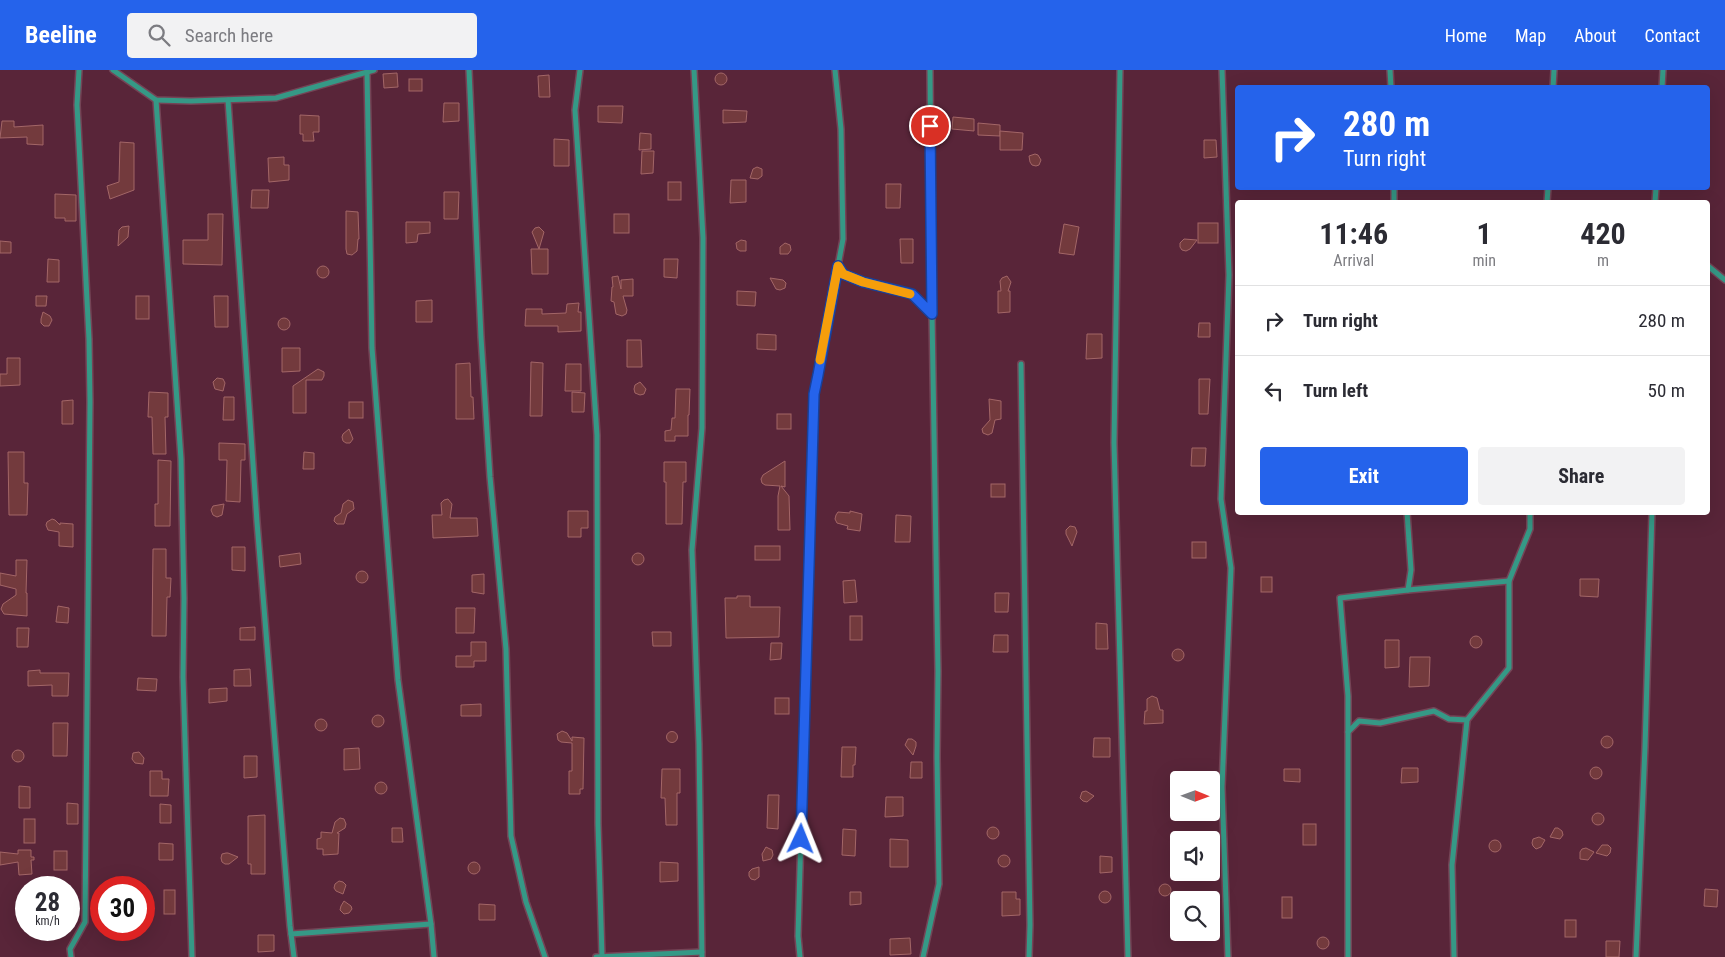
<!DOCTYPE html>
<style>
:root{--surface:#fff;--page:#f2f2f3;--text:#2b2b33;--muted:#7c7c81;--line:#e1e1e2;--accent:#2563eb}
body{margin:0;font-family:"Roboto Condensed",sans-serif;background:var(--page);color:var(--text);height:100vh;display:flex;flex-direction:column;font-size:19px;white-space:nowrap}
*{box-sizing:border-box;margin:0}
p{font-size:16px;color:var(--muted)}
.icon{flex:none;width:28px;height:28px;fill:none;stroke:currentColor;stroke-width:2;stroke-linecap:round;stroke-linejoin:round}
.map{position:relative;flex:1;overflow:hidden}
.side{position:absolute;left:1235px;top:130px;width:475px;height:315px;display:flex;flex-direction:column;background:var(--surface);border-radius:5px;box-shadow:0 5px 20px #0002}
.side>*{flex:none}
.banner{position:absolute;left:1235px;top:15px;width:475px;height:105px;border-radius:5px;box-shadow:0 5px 20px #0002;background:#2563eb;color:#fff;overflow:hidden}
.needle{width:32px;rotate:91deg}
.fabs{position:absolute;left:1170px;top:701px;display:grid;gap:10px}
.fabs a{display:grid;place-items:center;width:50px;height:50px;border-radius:5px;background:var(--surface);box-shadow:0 5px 20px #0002;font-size:25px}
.speed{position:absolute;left:15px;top:806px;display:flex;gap:10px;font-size:25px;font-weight:700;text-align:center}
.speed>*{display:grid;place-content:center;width:65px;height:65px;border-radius:50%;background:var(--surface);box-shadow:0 5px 20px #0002;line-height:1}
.speed small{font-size:12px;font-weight:400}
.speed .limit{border:8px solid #d22;background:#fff;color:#111}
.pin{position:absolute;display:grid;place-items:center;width:42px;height:42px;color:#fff;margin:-21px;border:2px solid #fff;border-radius:50%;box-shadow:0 1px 5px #0007}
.me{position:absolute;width:55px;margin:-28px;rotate:2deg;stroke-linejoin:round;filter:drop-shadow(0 0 4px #0008)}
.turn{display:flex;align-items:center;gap:18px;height:105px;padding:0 25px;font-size:22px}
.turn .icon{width:65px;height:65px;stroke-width:2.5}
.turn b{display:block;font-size:35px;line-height:42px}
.eta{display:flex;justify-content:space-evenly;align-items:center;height:85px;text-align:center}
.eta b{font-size:30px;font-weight:700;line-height:35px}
.primary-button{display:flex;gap:10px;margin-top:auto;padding:10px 25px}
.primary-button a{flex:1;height:58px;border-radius:5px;background:var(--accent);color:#fff;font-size:20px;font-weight:700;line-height:58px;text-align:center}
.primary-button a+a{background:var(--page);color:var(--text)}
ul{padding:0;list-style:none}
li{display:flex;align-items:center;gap:15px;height:70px;padding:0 25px;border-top:1px solid var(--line)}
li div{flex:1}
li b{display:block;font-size:19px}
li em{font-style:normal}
header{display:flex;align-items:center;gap:30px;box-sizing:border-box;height:70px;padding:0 25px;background:var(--accent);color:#fff}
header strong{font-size:24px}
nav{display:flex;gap:28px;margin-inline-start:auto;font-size:18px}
.search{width:350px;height:45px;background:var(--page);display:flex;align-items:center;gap:12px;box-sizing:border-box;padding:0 18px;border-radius:5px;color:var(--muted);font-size:19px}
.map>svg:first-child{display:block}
.building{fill:#733a3d;stroke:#a36667}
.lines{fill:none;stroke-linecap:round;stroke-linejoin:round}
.minor-casing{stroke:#744456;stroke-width:8}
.minor{stroke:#359986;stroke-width:5}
.route-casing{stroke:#184099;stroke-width:12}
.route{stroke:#2563eb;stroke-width:9}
.slow{stroke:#f59e0b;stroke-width:9}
</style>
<header>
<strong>Beeline</strong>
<div class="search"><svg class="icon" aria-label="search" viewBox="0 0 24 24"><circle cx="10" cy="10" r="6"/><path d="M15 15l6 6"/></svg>Search here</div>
<nav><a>Home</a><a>Map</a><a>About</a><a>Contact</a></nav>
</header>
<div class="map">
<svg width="1725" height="887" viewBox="0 0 1725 887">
<rect width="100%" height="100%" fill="#592539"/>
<g class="building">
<circle cx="721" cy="9" r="6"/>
<polygon points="397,3 398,17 384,18 383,4"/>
<polygon points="549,5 550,27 539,27 538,6"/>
<rect x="409" y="9" width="13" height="12"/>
<polygon points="444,33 459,33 459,51 443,52"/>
<polygon points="598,36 623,36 622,53 598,52"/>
<polygon points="723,40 747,41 746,52 723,53"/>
<polygon points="300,45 319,46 319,62 313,62 314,71 303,71 303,64 300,64"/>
<polygon points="953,47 974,49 974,61 952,59"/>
<polygon points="2,51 14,51 14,57 43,55 43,75 27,74 27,67 0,68"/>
<polygon points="978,53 1000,55 1000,66 978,65"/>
<polygon points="1000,61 1023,63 1022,80 1000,80"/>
<polygon points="640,63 651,64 651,79 639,80"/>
<polygon points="554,69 569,70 569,96 554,96"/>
<polygon points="1204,70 1216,70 1217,87 1204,88"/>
<polygon points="120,72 134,73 134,120 110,129 107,116 119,112"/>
<polygon points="642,81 654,81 653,103 641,104"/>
<polygon points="1035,84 1038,85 1041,90 1039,95 1036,96 1032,95 1030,92 1029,86"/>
<polygon points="284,87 284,95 289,95 289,110 269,112 268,88"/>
<polygon points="757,97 762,99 762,106 758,109 750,108 753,99"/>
<polygon points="731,110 746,110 746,132 730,133"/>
<rect x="668" y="112" width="13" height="18"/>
<polygon points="886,114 901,114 900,138 886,138"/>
<polygon points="252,120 269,120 268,138 251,138"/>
<polygon points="444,122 459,122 458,149 444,149"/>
<polygon points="55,124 76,125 76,151 65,151 65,148 55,148"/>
<polygon points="346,141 358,142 359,169 358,169 357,181 352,185 347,184 346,179"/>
<polygon points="208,144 223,144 222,195 183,194 183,170 208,170"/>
<rect x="614" y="144" width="15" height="19"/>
<polygon points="406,152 430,152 430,163 418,164 417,172 406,173"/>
<rect x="1198" y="153" width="20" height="20"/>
<polygon points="1064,154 1079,157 1074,185 1059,183"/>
<polygon points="129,156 128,167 118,176 119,160 122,157"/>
<polygon points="539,157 544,162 539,179 532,162 535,158"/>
<polygon points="900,169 913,169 913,193 901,193"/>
<polygon points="1184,169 1197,170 1190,179 1186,181 1182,180 1180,177 1180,173"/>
<polygon points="741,170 746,171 746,181 740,181 737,179 736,173"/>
<polygon points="0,171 11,172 11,183 0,183"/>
<polygon points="785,173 790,175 791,180 788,184 780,184 780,177"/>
<polygon points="531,179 548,179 548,204 532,204"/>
<polygon points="48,189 59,190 59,212 47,212"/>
<polygon points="664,189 678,189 677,208 664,207"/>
<circle cx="323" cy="202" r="6"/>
<polygon points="618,206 621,219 621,210 633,209 633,226 623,226 627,240 626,244 622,246 616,244 614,232 611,231 612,217 613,217 612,207"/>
<polygon points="1007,206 1011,212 1008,221 1010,221 1010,242 998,243 998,221 1001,221 1000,211 1002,208"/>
<polygon points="770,208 783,210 786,213 785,218 780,220 776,219"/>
<polygon points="737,221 756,222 755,236 737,235"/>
<polygon points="36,226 47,226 46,236 36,236"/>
<rect x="136" y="226" width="13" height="23"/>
<polygon points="214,226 228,226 228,257 215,257"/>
<polygon points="432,230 432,252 416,252 416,231"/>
<polygon points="579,233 578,242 581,242 581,261 558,262 558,256 525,256 526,239 542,239 542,244 566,243 567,234"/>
<polygon points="43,242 50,246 52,250 49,256 44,256 41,253 41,249"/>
<circle cx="284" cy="254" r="6"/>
<polygon points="1199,253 1210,253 1210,267 1198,267"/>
<polygon points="757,264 776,265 776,280 757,279"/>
<polygon points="1087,264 1102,264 1102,288 1086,289"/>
<polygon points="627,270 641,270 642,297 627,297"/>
<polygon points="282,278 300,278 300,301 282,302"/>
<polygon points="7,288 20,288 20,315 0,316 0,304 7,304"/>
<polygon points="531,292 543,293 542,346 530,346"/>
<polygon points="470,293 471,327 473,327 474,349 456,349 456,294"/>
<polygon points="566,294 581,294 581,321 565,321"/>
<polygon points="318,299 324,302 324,306 322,310 306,310 306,343 293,343 293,316"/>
<polygon points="217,308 223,309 225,313 223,321 215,319 214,316 213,312"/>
<polygon points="1199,309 1210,309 1208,344 1199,344"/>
<polygon points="640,312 646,319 644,324 640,325 635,323 634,319 635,315"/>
<polygon points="676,319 690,319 689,345 688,345 688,366 675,366 675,371 665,371 665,361 671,360 672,348 675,348"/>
<polygon points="149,322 168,323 168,347 165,347 166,384 153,384 152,347 148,347"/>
<polygon points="572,322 585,323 584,342 572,342"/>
<polygon points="224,327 234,327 234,350 223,350"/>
<polygon points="989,329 1001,331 1001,349 995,350 992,363 988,365 983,363 982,359 990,350"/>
<polygon points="73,330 73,354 62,354 62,331"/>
<rect x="349" y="332" width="14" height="16"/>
<rect x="777" y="344" width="14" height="15"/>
<polygon points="349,359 353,369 350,373 346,373 343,371 342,367 343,364"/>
<polygon points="219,373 245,374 245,390 241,390 240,432 226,431 227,390 219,390"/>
<polygon points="1192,378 1206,378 1205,396 1191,396"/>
<polygon points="8,382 24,382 24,413 28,413 27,445 9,445"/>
<polygon points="304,382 314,383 314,399 303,399"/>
<polygon points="158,390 171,391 170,456 155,456 155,434 158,434"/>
<polygon points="785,391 785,417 781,416 789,426 790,460 778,460 778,426 780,416 765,415 762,413 761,409 763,405"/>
<polygon points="664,392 686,392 686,412 683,412 682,454 666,454 666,412 664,412"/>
<rect x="991" y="414" width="14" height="13"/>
<polygon points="448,429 452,434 450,448 477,448 478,466 433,468 432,445 442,445 441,433 444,430"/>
<polygon points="348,430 353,432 354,439 347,444 344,454 337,454 334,451 335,447 341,443 343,434"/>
<polygon points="224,434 222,445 217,447 213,445 211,440 213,436"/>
<polygon points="568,441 588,441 588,458 581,458 581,467 568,467"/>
<polygon points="850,441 862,444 860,461 847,459 848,456 837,453 835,449 836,445 838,442 850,443"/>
<polygon points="896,445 911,446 910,472 895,472"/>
<polygon points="52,449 55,450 60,455 60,453 73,454 73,477 59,476 59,462 48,460 46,455 47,452"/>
<polygon points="1070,456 1075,457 1077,462 1072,476 1066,464 1066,460"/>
<rect x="1192" y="472" width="14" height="16"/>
<rect x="755" y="476" width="25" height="14"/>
<polygon points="232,477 245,477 245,501 232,500"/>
<polygon points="153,479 166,479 166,508 171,508 170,527 167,527 166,566 152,566"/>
<polygon points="300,483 301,494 280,497 279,486"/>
<circle cx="638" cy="489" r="6"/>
<polygon points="16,490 27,490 26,523 27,523 27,546 4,544 1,539 3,534 16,525 16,519 0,515 0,503 16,506"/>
<circle cx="362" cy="507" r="6"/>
<polygon points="484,504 484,524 472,522 472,505"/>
<rect x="1261" y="507" width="11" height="15"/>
<polygon points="1580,509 1599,509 1598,527 1580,526"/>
<polygon points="855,510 857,532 844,533 843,511"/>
<polygon points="995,523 1009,523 1008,542 995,542"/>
<polygon points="737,526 750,526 750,537 780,537 779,567 726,568 725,528 737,528"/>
<polygon points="58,536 69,538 68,553 56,552"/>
<polygon points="456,538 475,538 474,563 456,563"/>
<rect x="850" y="546" width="12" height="24"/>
<polygon points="1096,553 1107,554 1108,579 1096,579"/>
<polygon points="255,557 255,570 240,570 240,558"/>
<polygon points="17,558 29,558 28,577 17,577"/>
<polygon points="652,562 671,562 671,576 653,576"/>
<polygon points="994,565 1008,565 1008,582 993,582"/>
<circle cx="1476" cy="572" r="6"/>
<polygon points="1385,570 1399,570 1399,597 1385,598"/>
<polygon points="471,572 486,572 486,591 474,591 474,597 456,597 456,586 471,586"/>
<polygon points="771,573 782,573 781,589 770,590"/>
<circle cx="1178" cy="585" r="6"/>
<polygon points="1410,587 1430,587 1429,616 1409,617"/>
<polygon points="250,599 251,616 234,616 234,600"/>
<polygon points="40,600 40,603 69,603 68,626 52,626 52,615 28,616 28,601"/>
<polygon points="138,608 157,609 156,621 137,620"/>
<polygon points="227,618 227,631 209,633 209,619"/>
<polygon points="1152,626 1157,628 1160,640 1163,640 1163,653 1144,654 1145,641 1147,641 1147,629"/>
<rect x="775" y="628" width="14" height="16"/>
<polygon points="481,634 481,646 461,646 461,635"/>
<circle cx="378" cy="651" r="6"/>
<circle cx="321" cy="655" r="6"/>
<polygon points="53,653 68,653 67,686 53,686"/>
<polygon points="562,661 567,663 572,671 572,667 584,668 583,719 580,719 580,724 569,724 569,701 572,701 572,673 561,672 558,670 557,664"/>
<circle cx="672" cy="667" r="5.5"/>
<circle cx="1607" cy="672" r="6"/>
<polygon points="1094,668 1110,668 1110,687 1093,687"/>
<polygon points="908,669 912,669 916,672 916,676 913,685 905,675"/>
<polygon points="842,677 856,677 855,695 853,695 853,707 841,707"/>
<polygon points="359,678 360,699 344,700 344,679"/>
<circle cx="18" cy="686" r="6"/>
<polygon points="139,682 144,688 143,694 135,693 132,689 133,683"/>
<polygon points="244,686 257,686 257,707 244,708"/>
<polygon points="911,692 922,692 922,708 910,708"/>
<circle cx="1596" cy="703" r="6"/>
<polygon points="1402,698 1418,698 1418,712 1401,713"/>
<polygon points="662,699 680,699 680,723 677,723 677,755 666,755 665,728 661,728"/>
<polygon points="1284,699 1300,699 1300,712 1284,711"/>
<polygon points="150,701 162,701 162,709 169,709 168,726 150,726"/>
<circle cx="381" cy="718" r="6"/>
<polygon points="19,716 30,717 30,738 19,738"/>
<polygon points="1086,721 1094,726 1087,732 1083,731 1080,728 1082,722"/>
<polygon points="768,725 779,725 778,759 767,758"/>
<polygon points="886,727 903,727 903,746 885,747"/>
<polygon points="67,733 78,734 78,754 67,754"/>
<polygon points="160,734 171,735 171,753 160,753"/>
<circle cx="1598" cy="749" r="6"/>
<polygon points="265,745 265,804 251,804 251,794 248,794 248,746"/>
<polygon points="340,748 344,749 346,754 345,758 337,763 339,763 338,784 323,785 323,779 317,779 317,769 321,768 321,762 332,763 335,752"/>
<rect x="24" y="749" width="11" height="24"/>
<rect x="1303" y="754" width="13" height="21"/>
<circle cx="993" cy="763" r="6"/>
<polygon points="392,758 402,758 403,772 392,772"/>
<polygon points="1555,758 1558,758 1562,761 1563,765 1560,769 1550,767"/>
<polygon points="843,759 856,760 855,786 842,785"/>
<polygon points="1539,767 1545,770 1541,777 1536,779 1533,776 1532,773 1533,769"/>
<polygon points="890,769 908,770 908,797 890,797"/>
<circle cx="1495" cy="776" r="6"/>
<polygon points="159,773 173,774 173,790 159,790"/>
<polygon points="1602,775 1608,775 1611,778 1610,783 1607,786 1596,783"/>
<polygon points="766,777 772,780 773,785 771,789 763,791 762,784"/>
<polygon points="1586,778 1594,782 1588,790 1580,789 1580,782 1582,779"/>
<polygon points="18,780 31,780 31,787 34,787 34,790 31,790 32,804 19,805 18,792 0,795 0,782 18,784"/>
<rect x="54" y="781" width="13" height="19"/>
<polygon points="226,783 228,783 238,787 229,794 225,794 222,792 221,788 222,784"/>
<circle cx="1004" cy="791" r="6"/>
<polygon points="1100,786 1112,787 1112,802 1100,803"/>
<polygon points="660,792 678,793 678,811 660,812"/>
<circle cx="474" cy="798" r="6"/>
<polygon points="759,797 759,807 755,810 751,809 749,806 749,802 752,799"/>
<polygon points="339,811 343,812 346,815 343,824 336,821 334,818 335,814"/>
<circle cx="1165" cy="820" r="6"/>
<polygon points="1705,819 1718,820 1717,837 1704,836"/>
<rect x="164" y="820" width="11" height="24"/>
<circle cx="1105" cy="827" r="6"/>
<polygon points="850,822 861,822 861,834 850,835"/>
<polygon points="1002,822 1016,822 1016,829 1020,829 1020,845 1002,846"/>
<rect x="1282" y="827" width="10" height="21"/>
<polygon points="344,831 351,836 352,839 349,843 344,844 340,840 341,836"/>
<polygon points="479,834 495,835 495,850 479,850"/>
<rect x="1565" y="850" width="11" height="17"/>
<polygon points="258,865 274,865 274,881 258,882"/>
<circle cx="1323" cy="873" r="6"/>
<polygon points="910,868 911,884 890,885 890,869"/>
<polygon points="1606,871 1620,871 1619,887 1606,887"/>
</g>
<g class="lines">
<g class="minor-casing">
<g id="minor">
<polyline points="113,0 156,30 191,31 276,28 374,0"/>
<polyline points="469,0 481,267 490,407 506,579 511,766 526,832 545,887"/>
<polyline points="580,0 575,40 597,365 598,754 602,886"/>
<polyline points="694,0 703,168 702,358 692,480 699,674 702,887"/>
<polyline points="1120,0 1114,373 1128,887"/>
<polyline points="1222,0 1229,205 1221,429 1231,498 1222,717 1228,887"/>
<polyline points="1390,0 1391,18"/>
<polyline points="367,2 372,278 398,610 431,854 434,887"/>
<polyline points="1553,18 1554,0"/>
<polyline points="1662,18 1663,0"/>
<polyline points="156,30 181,389 184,528 183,607 192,887"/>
<polyline points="228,30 257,452 290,856 294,887"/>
<polyline points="1394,118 1394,132"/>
<polyline points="1547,132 1548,118"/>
<polyline points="1655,132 1656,118"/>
<polyline points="1708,196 1725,210"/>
<polyline points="838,197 843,204 863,212 912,224 931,244"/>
<polyline points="1021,294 1030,855 1029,887"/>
<polyline points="1408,520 1509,511"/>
<polyline points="1348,662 1359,651 1380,653 1434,641 1449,649 1467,650"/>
<polyline points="291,864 431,854"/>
<polyline points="71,887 70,879 85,852 90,332 89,269 77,35 79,0"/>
<polyline points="596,887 702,882"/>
<polyline points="800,887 798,866 814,324 843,169 841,59 835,0"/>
<polyline points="923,887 939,814 937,687 938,601 932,244 930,0"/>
<polyline points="1348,887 1348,626 1340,528 1408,520 1411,500 1407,442"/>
<polyline points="1454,887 1452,795 1467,650 1509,598 1509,511 1530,459 1530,442"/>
<polyline points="1636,887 1645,677 1652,442"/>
</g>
</g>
<use href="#minor" class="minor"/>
</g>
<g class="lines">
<g class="route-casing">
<polyline id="route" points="801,769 814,324 818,305 838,196 843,204 863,212 912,224 932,244 930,56"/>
</g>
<use href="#route" class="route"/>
<polyline class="slow" points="820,290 838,196 843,204 863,212 910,224"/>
</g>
</svg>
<div class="fabs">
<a><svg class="needle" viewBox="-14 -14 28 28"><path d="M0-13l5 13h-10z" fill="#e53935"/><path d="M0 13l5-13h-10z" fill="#7c7c81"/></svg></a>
<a><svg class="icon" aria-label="sound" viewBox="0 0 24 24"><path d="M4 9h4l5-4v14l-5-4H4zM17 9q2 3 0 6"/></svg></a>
<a><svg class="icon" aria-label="search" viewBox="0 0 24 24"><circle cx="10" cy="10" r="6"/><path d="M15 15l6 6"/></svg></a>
</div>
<div class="speed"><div>28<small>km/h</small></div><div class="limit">30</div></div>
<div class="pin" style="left:930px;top:56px;background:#d93025"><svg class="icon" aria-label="arrive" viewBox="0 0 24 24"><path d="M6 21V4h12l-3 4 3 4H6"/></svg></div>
<svg class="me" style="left:801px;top:769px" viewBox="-20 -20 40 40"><path d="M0-17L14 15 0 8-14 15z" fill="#2563eb" stroke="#fff" stroke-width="4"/></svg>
<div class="banner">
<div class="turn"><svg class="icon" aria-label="right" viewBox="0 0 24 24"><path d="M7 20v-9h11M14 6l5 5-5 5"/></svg><div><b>280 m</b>Turn right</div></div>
</div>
<section class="side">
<div class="eta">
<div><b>11:46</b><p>Arrival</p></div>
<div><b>1</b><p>min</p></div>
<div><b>420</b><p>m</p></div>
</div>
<ul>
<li><svg class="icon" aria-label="right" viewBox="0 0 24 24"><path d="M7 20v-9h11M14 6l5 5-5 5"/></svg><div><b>Turn right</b></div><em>280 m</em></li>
<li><svg class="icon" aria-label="left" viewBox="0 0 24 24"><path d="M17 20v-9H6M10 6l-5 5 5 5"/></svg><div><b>Turn left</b></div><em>50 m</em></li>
</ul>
<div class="primary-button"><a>Exit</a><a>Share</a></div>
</section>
</div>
